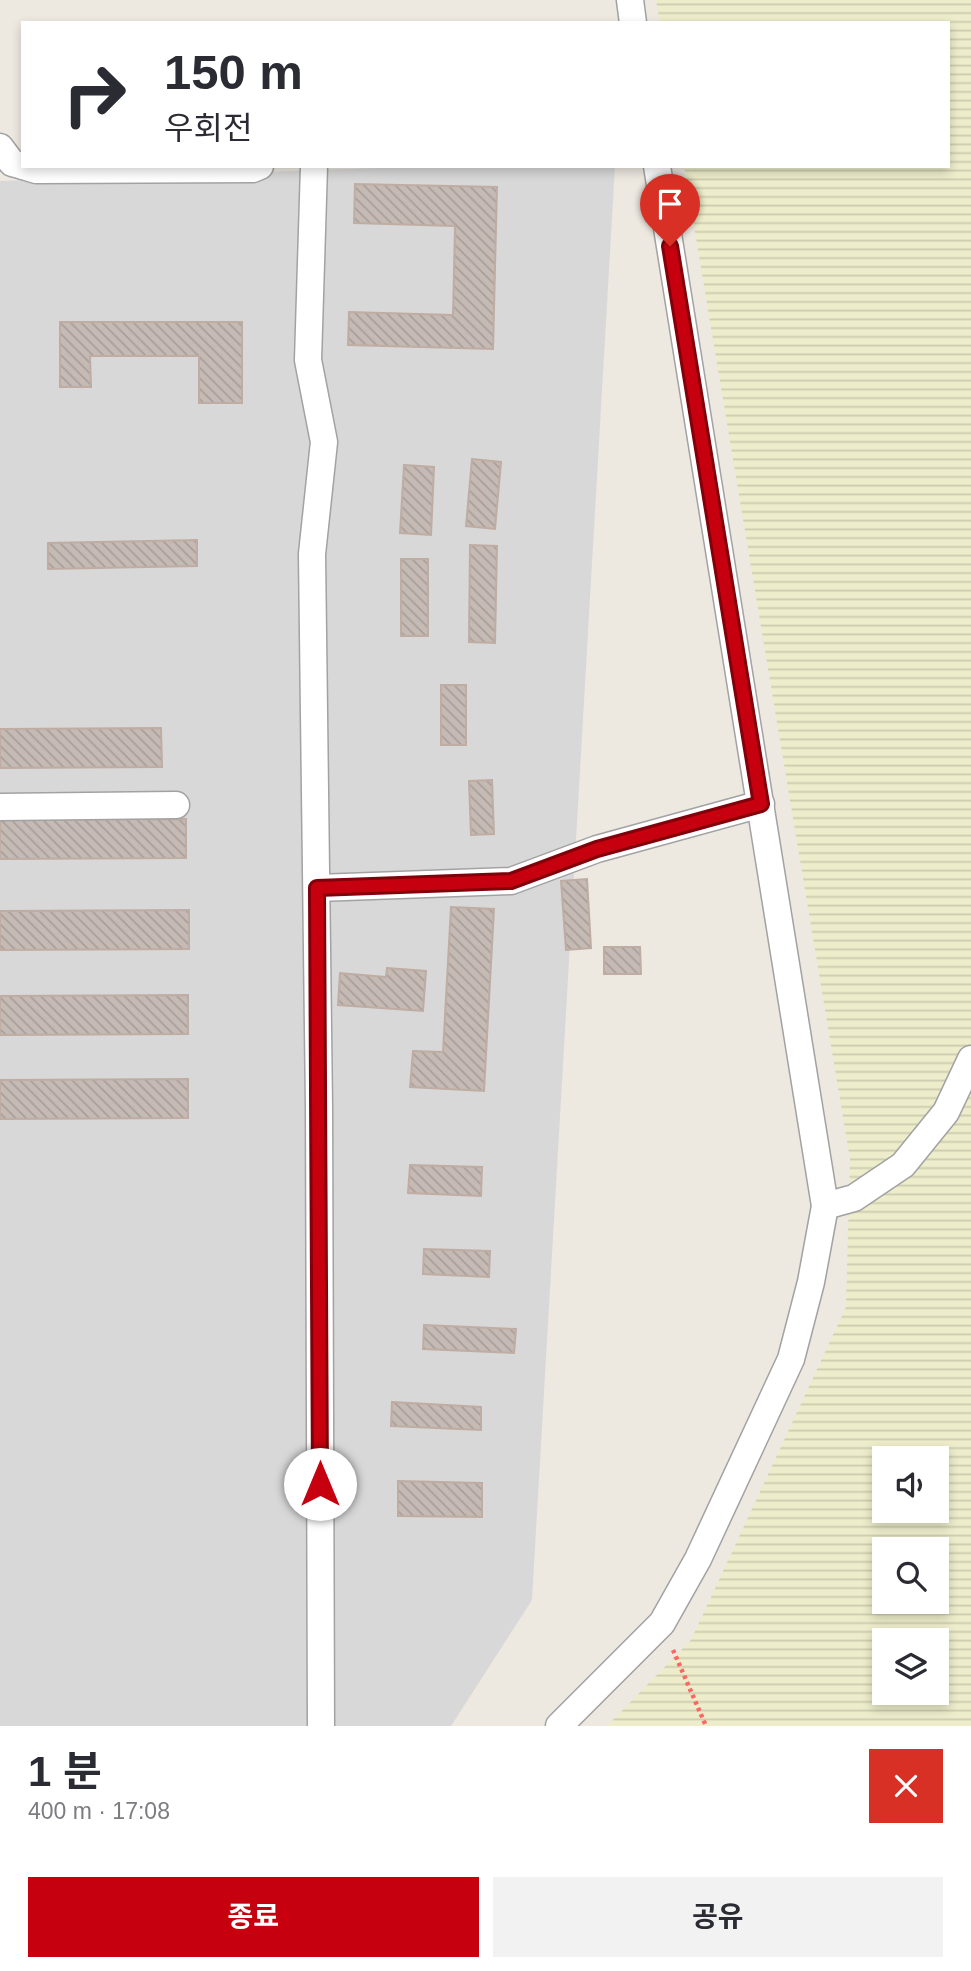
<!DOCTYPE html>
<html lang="ko">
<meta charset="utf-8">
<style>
:root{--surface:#fff;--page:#f2f2f3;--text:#2b2b33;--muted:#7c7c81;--accent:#c7000f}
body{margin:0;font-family:Helvetica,"Noto Sans KR",sans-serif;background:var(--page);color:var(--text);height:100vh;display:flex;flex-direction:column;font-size:26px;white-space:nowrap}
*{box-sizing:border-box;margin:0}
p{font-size:23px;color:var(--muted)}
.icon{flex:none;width:38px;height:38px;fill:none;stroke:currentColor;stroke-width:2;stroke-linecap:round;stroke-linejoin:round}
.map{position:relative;height:1726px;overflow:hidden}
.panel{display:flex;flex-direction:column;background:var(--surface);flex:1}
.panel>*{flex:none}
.top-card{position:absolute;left:21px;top:21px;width:929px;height:147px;border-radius:0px;box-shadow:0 4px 10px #0003;background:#fff;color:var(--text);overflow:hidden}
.tools{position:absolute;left:872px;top:1446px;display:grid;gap:14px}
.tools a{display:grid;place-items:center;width:77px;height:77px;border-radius:0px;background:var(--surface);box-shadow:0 4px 10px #0003;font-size:35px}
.pin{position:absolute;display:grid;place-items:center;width:60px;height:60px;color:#fff;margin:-72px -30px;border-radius:50% 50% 50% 0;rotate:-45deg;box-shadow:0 0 7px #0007}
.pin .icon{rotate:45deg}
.me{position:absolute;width:77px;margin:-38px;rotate:0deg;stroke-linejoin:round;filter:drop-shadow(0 0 5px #0008)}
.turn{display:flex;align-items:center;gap:24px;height:147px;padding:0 28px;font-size:32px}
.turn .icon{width:91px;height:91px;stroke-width:2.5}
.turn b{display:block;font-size:49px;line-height:60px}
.round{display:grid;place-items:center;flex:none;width:74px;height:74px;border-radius:0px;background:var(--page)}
.headline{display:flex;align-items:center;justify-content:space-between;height:119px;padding:0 28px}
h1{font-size:42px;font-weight:700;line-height:52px}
.cta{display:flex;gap:14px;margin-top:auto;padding:14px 28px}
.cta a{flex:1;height:80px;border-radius:0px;background:var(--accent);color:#fff;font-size:28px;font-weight:700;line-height:80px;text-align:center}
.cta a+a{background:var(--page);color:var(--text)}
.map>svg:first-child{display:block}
.residential{fill:#d9d8d8}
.farmland{fill:url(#farmland-rules);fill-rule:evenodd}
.building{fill:url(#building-back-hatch);stroke:#bfada3;stroke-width:2}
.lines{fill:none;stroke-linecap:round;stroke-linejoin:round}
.minor-casing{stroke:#a2a2a2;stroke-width:29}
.path{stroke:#fd6662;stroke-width:4.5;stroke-dasharray:3.5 3.5;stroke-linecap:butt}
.minor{stroke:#fff;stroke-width:26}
.route-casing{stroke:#81000a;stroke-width:18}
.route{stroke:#c7000f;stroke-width:12}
</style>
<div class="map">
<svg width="971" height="1726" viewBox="0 0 971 1726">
<defs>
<pattern id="farmland-rules" width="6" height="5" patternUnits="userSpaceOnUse" patternTransform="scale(1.75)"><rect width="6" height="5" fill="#ededcb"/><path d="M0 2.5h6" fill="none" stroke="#cbcbae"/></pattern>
<pattern id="building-back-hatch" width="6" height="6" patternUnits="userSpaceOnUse" patternTransform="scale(1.75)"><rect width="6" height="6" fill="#c5bab4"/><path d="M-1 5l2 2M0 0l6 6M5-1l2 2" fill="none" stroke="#a99f9a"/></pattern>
</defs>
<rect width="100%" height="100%" fill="#ede8e0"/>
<polygon class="residential" points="438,166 615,166 532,1600 451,1726 0,1726 0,181"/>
<path class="farmland" d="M 656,0 L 971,0 L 971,1726 L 607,1726 L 691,1640 L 846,1307 L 850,1159 L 684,166 L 948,166 L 948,23 L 660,23 ZM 884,1458 L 936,1458 L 936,1510 L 884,1510 ZM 884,1549 L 936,1549 L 936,1601 L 884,1601 ZM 884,1640 L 936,1640 L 936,1692 L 884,1692 Z"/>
<g class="building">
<polygon points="355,184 497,187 493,349 348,345 349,312 453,315 455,226 354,223"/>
<polygon points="60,322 242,322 242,403 199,403 199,356 90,356 91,387 60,387"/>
<polygon points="472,459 501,462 495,529 466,526"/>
<polygon points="404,465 434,467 431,535 400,533"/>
<polygon points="197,540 197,566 48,569 48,543"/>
<polygon points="470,545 497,546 495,643 469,642"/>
<rect x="401" y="559" width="27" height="77"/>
<rect x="441" y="685" width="25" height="60"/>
<polygon points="161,728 162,767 0,768 0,729"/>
<polygon points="492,780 494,834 471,835 469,781"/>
<polygon points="186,819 186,858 0,859 0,820"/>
<polygon points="587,879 591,948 566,950 561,881"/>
<polygon points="451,907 494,909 484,1091 410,1087 413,1051 443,1052"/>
<polygon points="189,910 189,949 0,950 0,911"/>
<polygon points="604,947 640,947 641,974 604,974"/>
<polygon points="387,968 426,971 423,1011 338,1005 340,973 386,977"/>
<polygon points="188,995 188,1034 0,1035 0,996"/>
<polygon points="188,1079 188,1118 0,1119 0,1080"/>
<polygon points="410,1165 482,1167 481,1196 408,1193"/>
<polygon points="424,1249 490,1251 489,1277 423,1274"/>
<polygon points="424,1325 516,1329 514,1353 423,1349"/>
<polygon points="392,1402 481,1407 481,1430 391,1426"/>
<polygon points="398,1481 482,1483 482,1517 398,1516"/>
</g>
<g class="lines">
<g class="minor-casing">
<g id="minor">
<polyline points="630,0 633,23"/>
<polyline points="0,147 12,163 23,166"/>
<polyline points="23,166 36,170 253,169 260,166"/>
<polyline points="314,166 308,360 324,442 312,554 319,1108 321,1726"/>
<polyline points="0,807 176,805"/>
<polyline points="317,888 511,881 597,849 761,804"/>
<polyline points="825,1206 854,1198 903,1165 946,1112 971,1059"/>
<polyline points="559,1726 662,1623 698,1559 791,1359 811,1282 825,1206 657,166"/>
</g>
</g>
<polyline class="path" points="673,1650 706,1726"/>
<use href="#minor" class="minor"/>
</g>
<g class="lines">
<g class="route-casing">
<polyline id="route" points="320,1484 317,888 511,881 597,849 761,804 670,246"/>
</g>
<use href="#route" class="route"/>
</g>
</svg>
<div class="tools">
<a><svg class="icon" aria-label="sound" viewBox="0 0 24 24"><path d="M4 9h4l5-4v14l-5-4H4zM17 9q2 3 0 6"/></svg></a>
<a><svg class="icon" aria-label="search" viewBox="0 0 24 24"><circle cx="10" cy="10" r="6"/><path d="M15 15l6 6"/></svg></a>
<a><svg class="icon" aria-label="layers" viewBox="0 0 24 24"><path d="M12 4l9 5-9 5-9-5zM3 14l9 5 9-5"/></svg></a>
</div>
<div class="pin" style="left:670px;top:246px;background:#d93025"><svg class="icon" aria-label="arrive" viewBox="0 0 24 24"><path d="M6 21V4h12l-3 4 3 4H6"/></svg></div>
<svg class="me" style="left:320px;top:1484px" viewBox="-20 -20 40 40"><circle r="19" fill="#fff"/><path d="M0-13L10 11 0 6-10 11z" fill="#c7000f"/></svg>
<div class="top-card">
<div class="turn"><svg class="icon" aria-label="right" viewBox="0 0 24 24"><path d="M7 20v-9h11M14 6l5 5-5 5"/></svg><div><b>150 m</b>우회전</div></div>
</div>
</div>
<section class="panel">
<div class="headline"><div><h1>1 분</h1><p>400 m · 17:08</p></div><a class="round" style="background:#d93025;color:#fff"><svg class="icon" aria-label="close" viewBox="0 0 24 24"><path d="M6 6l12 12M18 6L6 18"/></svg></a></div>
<div class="cta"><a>종료</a><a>공유</a></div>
</section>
